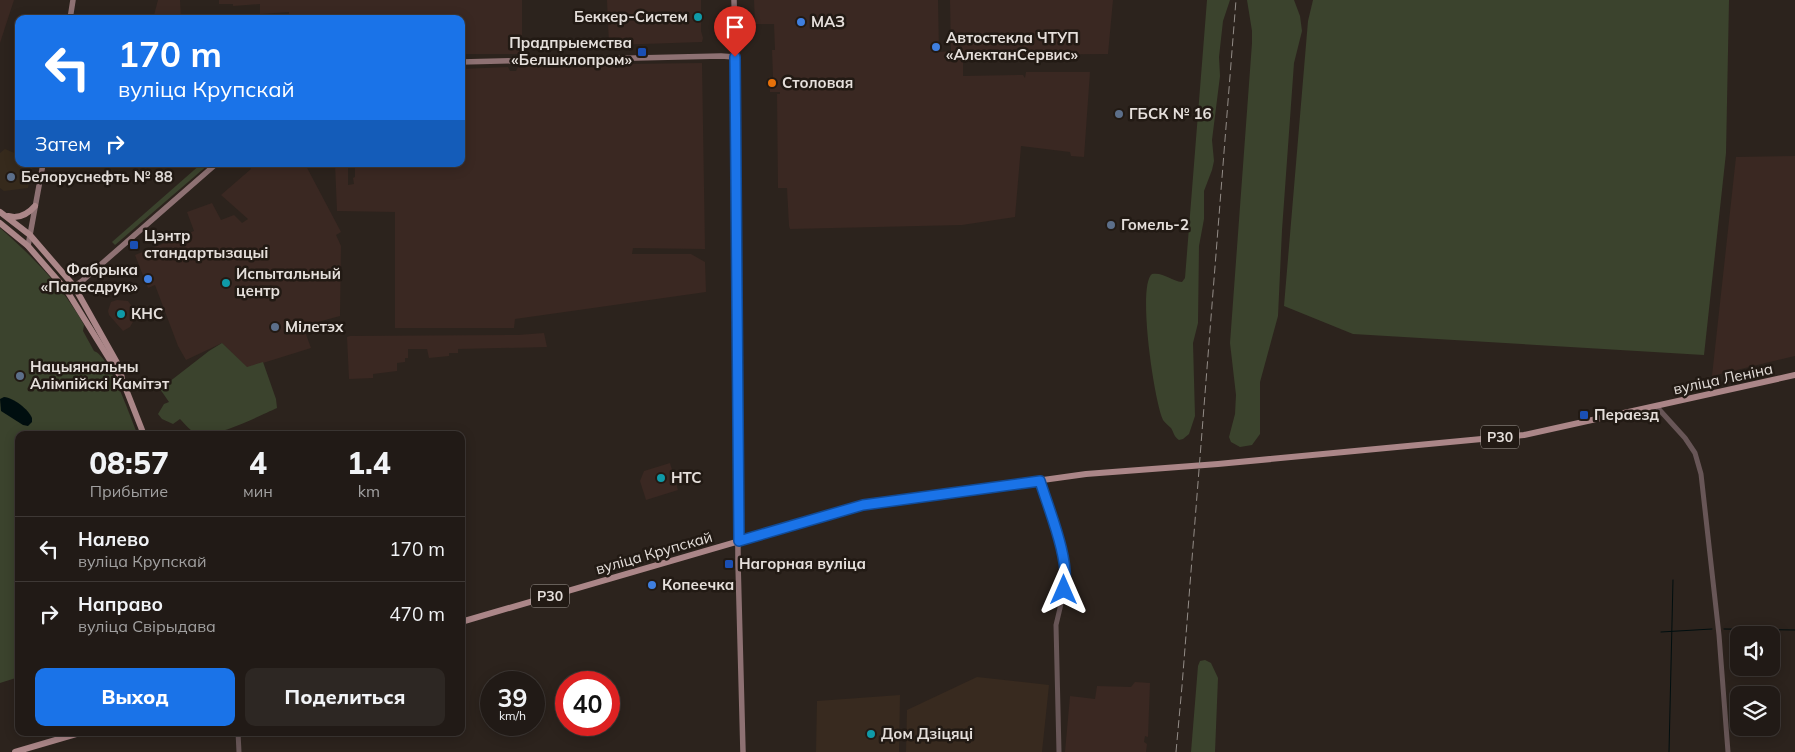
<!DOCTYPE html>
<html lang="ru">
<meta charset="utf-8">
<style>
:root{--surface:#211a16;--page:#2d2723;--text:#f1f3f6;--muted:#a2a1a1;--line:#3e3835;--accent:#1a73e8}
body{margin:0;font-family:Mulish,sans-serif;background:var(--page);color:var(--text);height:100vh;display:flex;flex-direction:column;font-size:19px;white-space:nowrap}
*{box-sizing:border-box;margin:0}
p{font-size:16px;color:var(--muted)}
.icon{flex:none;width:28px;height:28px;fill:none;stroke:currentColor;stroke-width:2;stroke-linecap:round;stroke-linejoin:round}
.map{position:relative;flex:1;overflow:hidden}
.sheet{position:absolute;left:15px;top:431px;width:450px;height:305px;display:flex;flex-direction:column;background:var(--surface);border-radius:10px;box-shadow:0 2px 12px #0003,0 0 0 1px var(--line)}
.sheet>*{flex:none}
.top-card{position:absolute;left:15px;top:15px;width:450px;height:152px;border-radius:10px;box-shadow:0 2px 12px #0003,0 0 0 1px var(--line);background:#1a73e8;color:#fff;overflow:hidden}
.buttons{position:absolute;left:1730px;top:626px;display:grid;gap:10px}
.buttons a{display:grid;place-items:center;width:50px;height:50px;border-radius:10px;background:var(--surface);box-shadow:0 2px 12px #0003,0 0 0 1px var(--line);font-size:25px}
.speed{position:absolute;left:480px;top:671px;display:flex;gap:10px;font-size:25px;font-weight:700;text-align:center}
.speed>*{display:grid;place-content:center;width:65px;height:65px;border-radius:50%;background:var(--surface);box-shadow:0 2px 12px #0003,0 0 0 1px var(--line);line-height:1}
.speed small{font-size:12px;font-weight:400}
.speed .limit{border:8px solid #d22;background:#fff;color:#111}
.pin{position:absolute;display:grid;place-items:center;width:42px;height:42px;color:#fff;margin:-51px -21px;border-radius:50% 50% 50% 0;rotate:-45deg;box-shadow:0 0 5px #0007}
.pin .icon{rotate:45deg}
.me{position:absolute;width:55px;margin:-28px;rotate:0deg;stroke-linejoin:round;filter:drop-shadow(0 0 4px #0008)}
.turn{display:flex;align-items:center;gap:18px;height:105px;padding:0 20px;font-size:22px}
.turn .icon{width:65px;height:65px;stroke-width:2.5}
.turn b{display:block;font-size:35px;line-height:42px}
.then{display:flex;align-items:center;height:48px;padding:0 20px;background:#0003;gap:10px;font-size:19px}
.eta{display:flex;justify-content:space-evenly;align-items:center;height:85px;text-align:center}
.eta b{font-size:30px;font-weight:800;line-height:35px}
.primary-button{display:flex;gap:10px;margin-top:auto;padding:10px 20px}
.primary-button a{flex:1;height:58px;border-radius:10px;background:var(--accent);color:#fff;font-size:20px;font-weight:800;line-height:58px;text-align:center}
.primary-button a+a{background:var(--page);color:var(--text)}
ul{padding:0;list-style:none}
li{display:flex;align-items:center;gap:15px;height:65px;padding:0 20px;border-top:1px solid var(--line)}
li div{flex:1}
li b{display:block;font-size:19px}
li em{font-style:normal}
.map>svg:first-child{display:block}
.commercial{fill:#362a1c}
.industrial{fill:#3a2822}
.built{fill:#382a1f}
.green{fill:#3b432d}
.water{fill:#000e0f}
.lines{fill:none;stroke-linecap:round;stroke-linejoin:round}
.stream{stroke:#000e0f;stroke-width:1}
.tertiary{stroke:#685657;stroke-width:5}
.secondary{stroke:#8e7173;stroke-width:5.5}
.primary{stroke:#ab8688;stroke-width:6}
.rail{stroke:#938c87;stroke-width:1;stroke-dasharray:8 4;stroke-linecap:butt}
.route-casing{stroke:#114b97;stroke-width:12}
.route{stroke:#1a73e8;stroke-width:9}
.culture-dot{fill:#0f9aa8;stroke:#221a14;stroke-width:2}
.shop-dot{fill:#3f7fe0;stroke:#221a14;stroke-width:2}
.transit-dot{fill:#1a4fb4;stroke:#221a14;stroke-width:2}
.food-dot{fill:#e8710a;stroke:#221a14;stroke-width:2}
.service-dot{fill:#5c6f8a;stroke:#221a14;stroke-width:2}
.labels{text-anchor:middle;stroke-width:5;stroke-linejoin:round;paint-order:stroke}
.shield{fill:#221a14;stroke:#aaa49f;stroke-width:1}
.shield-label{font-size:14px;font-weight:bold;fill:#e5dfdb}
.poi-label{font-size:15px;font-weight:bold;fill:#e5dfdb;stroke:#221a14;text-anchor:start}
.street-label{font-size:15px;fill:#e5dfdb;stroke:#221a14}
</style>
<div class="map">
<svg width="1795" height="752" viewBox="0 0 1795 752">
<rect width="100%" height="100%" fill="#2c231d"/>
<polygon class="commercial" points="5,149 19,155 19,164 31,164 33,165 28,188 4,191 0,188 0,153"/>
<g class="industrial">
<polygon points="0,0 14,0 0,43"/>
<polygon points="158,0 180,0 181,19 153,19"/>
<polygon points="219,0 522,0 522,54 461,54 461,19 288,19 289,12 260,14 260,4 233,6 233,4 219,4"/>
<polygon points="607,0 701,0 701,31 703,38 702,42 614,45 609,44"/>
<polygon points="754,0 938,0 939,52 951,51 950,0 1113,0 1108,54 963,55 963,76 1023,75 1025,78 1026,72 1090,72 1084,157 1071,156 1070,152 1021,146 1015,217 962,225 790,229 789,226 787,188 778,188 777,94 780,94 780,92 770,92 769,77 773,77 772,50 775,50 774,24 755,24"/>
<polygon points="702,63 705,249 633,248 632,254 691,254 705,262 706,292 515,319 514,328 395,328 395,212 337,211 335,164 348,164 348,185 354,184 353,178 355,177 355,164 461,164 461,69 508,67 510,71 516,71 518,67 612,64 616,68 621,67 624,64"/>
<polygon points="1795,156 1795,356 1712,376 1736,157"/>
<polygon points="249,164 305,164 341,232 336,235 341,246 340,316 303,326 311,348 247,368 222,343 186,360 178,346 155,285 148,288 135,255 194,231 187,212 212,203 221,220 234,215 242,223 248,219 221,195 251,169"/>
<polygon points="117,300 128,301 136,312 134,320 130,327 123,331 109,315 108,311 111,302"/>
<polygon points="544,333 547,347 458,349 458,353 449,353 449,356 429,358 427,349 408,349 408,358 405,358 405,362 397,363 397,371 373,374 373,378 349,379 347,337 350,336 518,335"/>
<polygon points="670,463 678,490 646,500 640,481 644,471"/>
<polygon points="1135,682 1150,683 1148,737 1145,736 1144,742 1147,744 1146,752 1065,752 1070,696 1095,699 1097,686 1131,687"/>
</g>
<g class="built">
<polygon points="977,677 1049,685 1042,752 906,752 907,710"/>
<polygon points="900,695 899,752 816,752 817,701"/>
</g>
<g class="green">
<path d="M 1207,0 L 1230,0 L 1223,21 L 1219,57 L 1220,76 L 1212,140 L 1214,161 L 1212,170 L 1204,191 L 1204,219 L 1199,246 L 1198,323 L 1193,343 L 1195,416 L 1189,434 L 1183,439 L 1179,440 C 1174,437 1174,433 1171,428 C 1168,425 1165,423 1163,420 C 1154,401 1137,285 1152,274 C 1164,272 1171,281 1182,282 L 1185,278 Z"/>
<polygon points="1247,0 1294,0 1300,16 1302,31 1294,63 1282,230 1278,316 1260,382 1260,434 1252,445 1240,447 1231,442 1229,437 1235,414 1236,395 1230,343 1252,43 1252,31"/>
<polygon points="1313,0 1729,0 1726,153 1704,355 1353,334 1284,306 1308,21"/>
<polygon points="201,164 209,164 115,245 112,242"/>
<path d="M 0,228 C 32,256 64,288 84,325 L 83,331 L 94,351 C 110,356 131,419 138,435 L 19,435 L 19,677 L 0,683 Z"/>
<path d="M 222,343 L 247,367 L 263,362 L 276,399 L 277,408 C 259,416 216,438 198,434 C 191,432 185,424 180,419 L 173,424 L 162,419 L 158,414 L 164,404 L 169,402 L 160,389 L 209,351 Z"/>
<polygon points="1205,660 1211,663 1218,678 1215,752 1191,752 1198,666 1200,661"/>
</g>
<path class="water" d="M 4,397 C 14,398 28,409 32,418 L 32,422 L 28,426 L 23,425 L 1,411 L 0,399 Z"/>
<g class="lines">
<g class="stream">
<polyline points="1724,629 1795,630"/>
<polyline points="1661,632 1712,629"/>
<polyline points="1669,752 1673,580"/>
</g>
<g class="tertiary">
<polyline points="1656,406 1685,438 1695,453 1701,474 1719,635 1728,752"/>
<path d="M 1040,481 C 1050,514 1065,548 1066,583 L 1056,625 L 1059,752"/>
<polyline points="238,732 239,752"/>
</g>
<g class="secondary">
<polyline points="734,0 736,68 738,563 743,752"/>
<polyline points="70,19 73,0"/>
<polyline points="461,62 721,56 735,57"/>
<polyline points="28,246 43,164"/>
<polyline points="67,291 82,281 216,164"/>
</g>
<g class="primary">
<polyline points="0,212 30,235 74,286 120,368 122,379 144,435"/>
<path d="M 8,216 C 19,219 28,214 35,206"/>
<polyline points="0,223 28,246 67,291 121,378"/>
<polyline points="461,622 863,505 1086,474 1218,464 1524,435 1795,375"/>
<polyline points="15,752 83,732"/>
</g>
<polyline class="rail" points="1176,752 1182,686 1236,0"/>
</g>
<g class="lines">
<g class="route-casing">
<path id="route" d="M 735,57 L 739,541 L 863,505 L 1040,481 C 1049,510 1071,562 1064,590"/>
</g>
<use href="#route" class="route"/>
</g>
<g class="culture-dot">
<circle cx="698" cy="17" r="5"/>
<circle cx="226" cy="283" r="5"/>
<circle cx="121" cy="314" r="5"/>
<circle cx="661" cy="478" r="5"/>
<circle cx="871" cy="734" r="5"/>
</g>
<g class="shop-dot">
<circle cx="801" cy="22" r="5"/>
<circle cx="936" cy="47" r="5"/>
<circle cx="148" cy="279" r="5"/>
<circle cx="652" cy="585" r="5"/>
</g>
<g class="transit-dot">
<rect x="637" y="47" width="10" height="10" rx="2.5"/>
<rect x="129" y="240" width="10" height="10" rx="2.5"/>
<rect x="1579" y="410" width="10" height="10" rx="2.5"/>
<rect x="724" y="559" width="10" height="10" rx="2.5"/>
</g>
<circle class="food-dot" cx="772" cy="83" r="5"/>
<g class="service-dot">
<circle cx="1119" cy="114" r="5"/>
<circle cx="11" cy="177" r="5"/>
<circle cx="1111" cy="225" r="5"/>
<circle cx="275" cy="327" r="5"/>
<circle cx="20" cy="376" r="5"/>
</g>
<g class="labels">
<g class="shield">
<rect x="1481" y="425.5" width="38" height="23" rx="4"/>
<rect x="531" y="584.5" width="38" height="23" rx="4"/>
</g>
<g class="shield-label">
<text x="1500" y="442">Р30</text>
<text x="550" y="601">Р30</text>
</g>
<g class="poi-label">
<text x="688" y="22" text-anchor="end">Беккер-Систем</text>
<text x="811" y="27">МАЗ</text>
<text x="946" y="43">Автостекла ЧТУП<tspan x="946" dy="17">«АлектанСервис»</tspan></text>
<text x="632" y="48" text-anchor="end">Прадпрыемства<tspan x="632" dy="17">«Белшклопром»</tspan></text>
<text x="782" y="88">Столовая</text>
<text x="1129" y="119">ГБСК № 16</text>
<text x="21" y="182">Белоруснефть № 88</text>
<text x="1121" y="230">Гомель-2</text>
<text x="144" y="241">Цэнтр<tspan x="144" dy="17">стандартызацыі</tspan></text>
<text x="138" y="275" text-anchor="end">Фабрыка<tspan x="138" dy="17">«Палесдрук»</tspan></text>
<text x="236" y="279">Испытальный<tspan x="236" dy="17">центр</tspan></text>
<text x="131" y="319">КНС</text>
<text x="285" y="332">Мілетэх</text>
<text x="30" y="372">Нацыянальны<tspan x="30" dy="17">Алімпійскі Камітэт</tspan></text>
<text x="1594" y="420">Пераезд</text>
<text x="671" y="483">НТС</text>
<text x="739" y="569">Нагорная вуліца</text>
<text x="662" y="590">Копеечка</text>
<text x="881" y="739">Дом Дзіцяці</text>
</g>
<g class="street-label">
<text transform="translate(1723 379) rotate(-12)" y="5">вуліца Леніна</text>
<text transform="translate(654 553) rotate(-16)" y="5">вуліца Крупскай</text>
</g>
</g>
</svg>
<div class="buttons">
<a><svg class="icon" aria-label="sound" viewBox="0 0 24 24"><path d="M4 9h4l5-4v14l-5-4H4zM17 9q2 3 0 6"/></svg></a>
<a><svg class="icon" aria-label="layers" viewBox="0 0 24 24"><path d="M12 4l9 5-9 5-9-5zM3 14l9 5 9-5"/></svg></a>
</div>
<div class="speed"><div>39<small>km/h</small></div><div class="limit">40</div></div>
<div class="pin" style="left:735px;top:57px;background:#d93025"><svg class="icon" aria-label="arrive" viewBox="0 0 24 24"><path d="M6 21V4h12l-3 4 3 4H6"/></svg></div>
<svg class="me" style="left:1064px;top:590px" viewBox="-20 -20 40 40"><path d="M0-17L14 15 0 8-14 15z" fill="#1a73e8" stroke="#fff" stroke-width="4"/></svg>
<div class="top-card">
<div class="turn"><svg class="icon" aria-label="left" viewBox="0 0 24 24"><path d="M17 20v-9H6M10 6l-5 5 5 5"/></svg><div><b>170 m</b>вуліца Крупскай</div></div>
<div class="then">Затем<svg class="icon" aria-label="right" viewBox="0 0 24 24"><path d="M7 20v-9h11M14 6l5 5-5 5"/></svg></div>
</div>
<section class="sheet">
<div class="eta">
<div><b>08:57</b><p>Прибытие</p></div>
<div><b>4</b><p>мин</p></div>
<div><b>1.4</b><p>km</p></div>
</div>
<ul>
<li><svg class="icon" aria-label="left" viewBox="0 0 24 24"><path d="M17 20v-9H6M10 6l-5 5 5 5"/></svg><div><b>Налево</b><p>вуліца Крупскай</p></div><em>170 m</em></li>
<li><svg class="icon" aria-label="right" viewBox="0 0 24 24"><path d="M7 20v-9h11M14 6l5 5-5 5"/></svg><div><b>Направо</b><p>вуліца Свірыдава</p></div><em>470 m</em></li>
</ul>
<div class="primary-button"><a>Выход</a><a>Поделиться</a></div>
</section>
</div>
